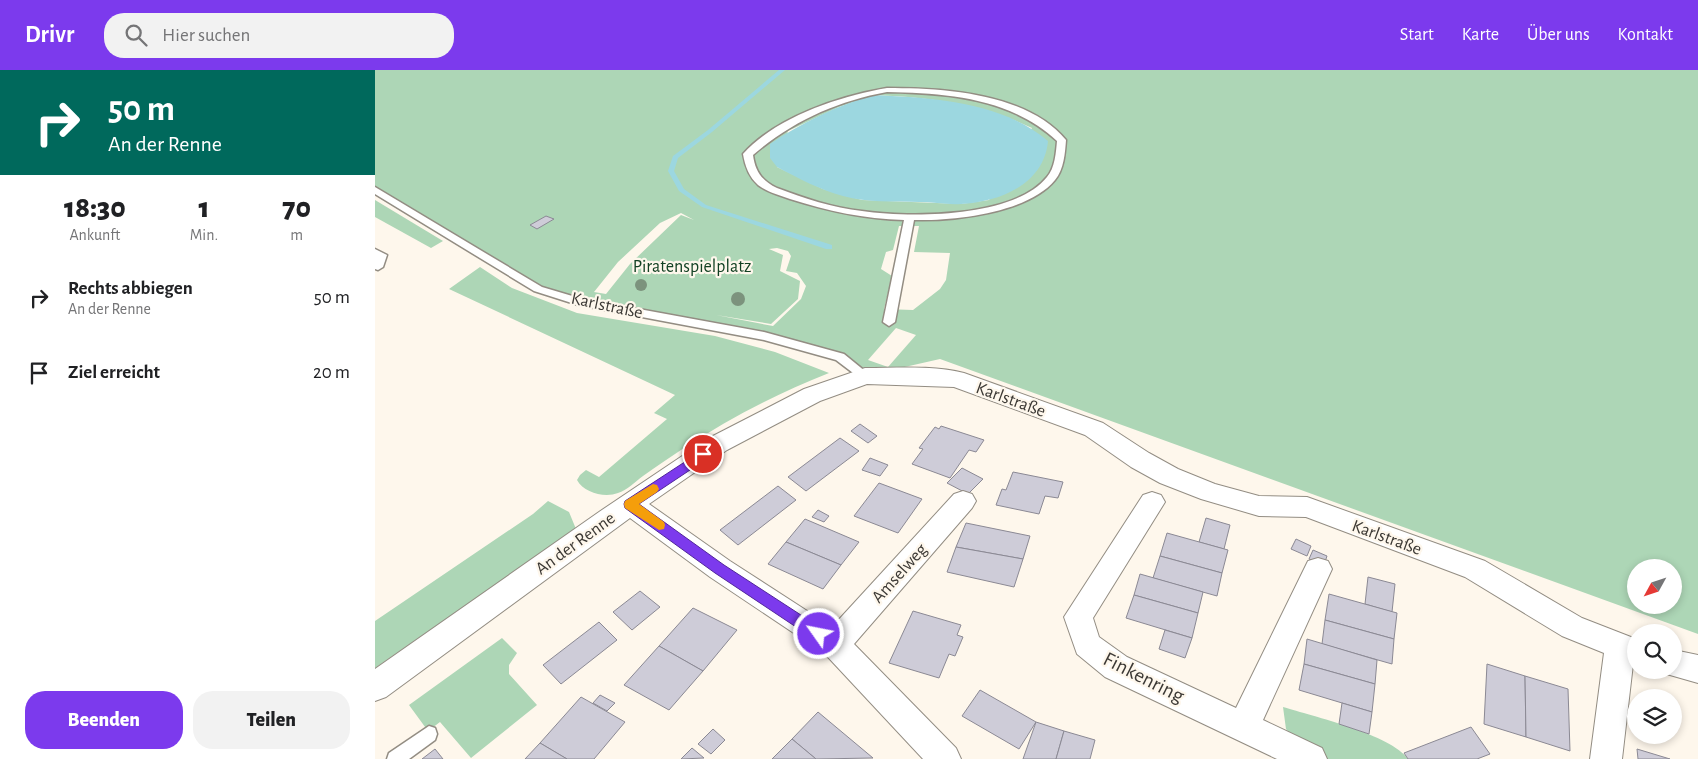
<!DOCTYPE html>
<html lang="de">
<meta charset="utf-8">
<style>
:root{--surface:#fff;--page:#f2f2f2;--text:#202124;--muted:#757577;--accent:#7c3aed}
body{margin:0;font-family:"Alegreya Sans",sans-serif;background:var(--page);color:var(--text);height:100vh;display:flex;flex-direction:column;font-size:19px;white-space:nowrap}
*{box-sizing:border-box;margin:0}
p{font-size:16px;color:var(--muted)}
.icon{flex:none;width:28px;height:28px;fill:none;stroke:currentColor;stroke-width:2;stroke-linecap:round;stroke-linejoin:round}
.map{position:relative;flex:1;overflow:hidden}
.side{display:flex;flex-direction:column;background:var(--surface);width:375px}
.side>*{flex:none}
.hud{background:#00695c;color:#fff;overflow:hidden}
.needle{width:32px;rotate:230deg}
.buttons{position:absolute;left:1252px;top:489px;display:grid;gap:10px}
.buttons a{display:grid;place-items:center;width:55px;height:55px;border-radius:50%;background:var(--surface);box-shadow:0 2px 8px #0003;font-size:25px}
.pin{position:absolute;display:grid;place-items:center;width:42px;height:42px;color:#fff;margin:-21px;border:2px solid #fff;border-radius:50%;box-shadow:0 1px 5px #0007}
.me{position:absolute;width:55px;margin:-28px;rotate:303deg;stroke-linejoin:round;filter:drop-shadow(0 0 4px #0008)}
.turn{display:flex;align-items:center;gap:18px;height:105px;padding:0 25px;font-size:22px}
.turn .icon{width:65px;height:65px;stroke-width:2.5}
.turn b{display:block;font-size:35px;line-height:42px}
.eta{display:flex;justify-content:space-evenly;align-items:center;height:85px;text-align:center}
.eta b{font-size:30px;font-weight:800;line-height:35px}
.button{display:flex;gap:10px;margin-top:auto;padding:10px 25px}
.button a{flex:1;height:58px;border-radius:20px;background:var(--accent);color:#fff;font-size:20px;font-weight:800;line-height:58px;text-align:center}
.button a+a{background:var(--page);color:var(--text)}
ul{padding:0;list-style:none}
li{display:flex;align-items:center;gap:15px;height:75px;padding:0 25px}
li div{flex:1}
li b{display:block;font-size:19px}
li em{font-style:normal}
header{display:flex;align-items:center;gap:30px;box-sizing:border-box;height:70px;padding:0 25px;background:var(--accent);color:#fff}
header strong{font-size:24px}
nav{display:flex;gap:28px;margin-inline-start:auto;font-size:18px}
.search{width:350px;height:45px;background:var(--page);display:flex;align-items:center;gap:12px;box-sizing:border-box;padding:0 18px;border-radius:20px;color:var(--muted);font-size:19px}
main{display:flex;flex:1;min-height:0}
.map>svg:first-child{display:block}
.green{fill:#add6b6;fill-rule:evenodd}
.water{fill:#9cd7e0}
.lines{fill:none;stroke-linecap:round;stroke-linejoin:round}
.stream{fill:#9cd7e0;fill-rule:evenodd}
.building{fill:#ceccd8;stroke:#8b8994}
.lane-casing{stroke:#938d83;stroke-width:3}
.street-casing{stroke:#938d83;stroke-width:2}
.lane{fill:#fff;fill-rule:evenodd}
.street{fill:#fff;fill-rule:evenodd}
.tree{fill:#7c937d}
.route{fill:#7c3aed;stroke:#51269a}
.slow{fill:#f59e0b}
.labels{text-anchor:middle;stroke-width:4.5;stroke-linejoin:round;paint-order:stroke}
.park-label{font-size:18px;fill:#124123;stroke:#fef7ec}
.street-label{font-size:18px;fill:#3c3935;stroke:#fef7ec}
.near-street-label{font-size:21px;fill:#3c3935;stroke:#fef7ec}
</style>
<header>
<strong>Drivr</strong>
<div class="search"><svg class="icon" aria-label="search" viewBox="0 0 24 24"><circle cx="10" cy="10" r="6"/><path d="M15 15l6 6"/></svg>Hier suchen</div>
<nav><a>Start</a><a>Karte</a><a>Über uns</a><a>Kontakt</a></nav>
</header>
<main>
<section class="side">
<div class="hud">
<div class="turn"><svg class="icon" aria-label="right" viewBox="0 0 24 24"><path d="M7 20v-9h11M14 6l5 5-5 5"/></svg><div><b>50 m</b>An der Renne</div></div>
</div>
<div class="eta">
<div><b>18:30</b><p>Ankunft</p></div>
<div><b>1</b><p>Min.</p></div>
<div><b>70</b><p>m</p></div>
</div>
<ul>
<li><svg class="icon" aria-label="right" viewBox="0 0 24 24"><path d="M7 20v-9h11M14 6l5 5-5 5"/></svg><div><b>Rechts abbiegen</b><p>An der Renne</p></div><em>50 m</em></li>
<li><svg class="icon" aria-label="arrive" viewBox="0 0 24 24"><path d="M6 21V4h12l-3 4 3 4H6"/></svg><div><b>Ziel erreicht</b></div><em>20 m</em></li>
</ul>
<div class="button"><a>Beenden</a><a>Teilen</a></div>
</section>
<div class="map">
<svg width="1323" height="689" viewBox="0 0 1323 689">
<rect width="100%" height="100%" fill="#fef7ec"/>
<g class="green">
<path d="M 0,0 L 1323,0 L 1323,564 L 565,289 L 490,306 L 465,287 L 389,266 L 203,231 L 163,219 L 0,123 ZM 499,25 C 554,27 607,34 657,58 L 614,130 L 586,134 L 487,130 L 448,119 L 402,97 L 413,61 L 464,37 ZM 306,143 L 319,150 L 306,145 L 255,194 L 231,224 L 219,222 L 243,192 L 285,153 ZM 524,156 L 544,156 L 539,182 L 575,183 L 571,210 L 565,219 L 538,240 L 509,239 L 517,206 L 506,199 L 511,182 L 518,180 ZM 402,178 L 413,181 L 416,186 L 411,201 L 422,203 L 431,216 L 426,229 L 398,256 L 341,245 L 396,254 L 423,229 L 425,211 L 405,201 L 408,185 L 394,179 ZM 521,258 L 541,265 L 513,297 L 493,290 ZM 1261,498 L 1299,498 L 1299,535 L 1261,535 Z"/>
<polygon points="0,130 68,171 56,178 0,147"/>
<path d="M 105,197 L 137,218 L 202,243 L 340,266 L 400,282 L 454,303 C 403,323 355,348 309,378 C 295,387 281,397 268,406 C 260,412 252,420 243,423 C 230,428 209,423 202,410 L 205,405 L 211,400 L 224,407 L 292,349 L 279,343 L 300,325 L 74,219 Z"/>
<polygon points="173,431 194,442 201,459 0,598 0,551 158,444"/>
<polygon points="127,568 142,583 134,595 134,604 162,635 96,688 65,652 53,661 34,635"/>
<path d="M 908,637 C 937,646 1017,665 1033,689 L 952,689 L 924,675 L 911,659 Z"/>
</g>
<path class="water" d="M 499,25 C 557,28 626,31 673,71 C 669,115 624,132 586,134 C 572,135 558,132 544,132 C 519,131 493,133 468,126 C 445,120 423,108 402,97 L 395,88 L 395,74 C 426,53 463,35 499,25 Z"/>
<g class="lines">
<polygon class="stream" points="404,0 410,0 337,62 303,88 299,101 309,119 331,135 457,175 457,179 451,179 327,137 304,121 293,101 298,86 333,60"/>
</g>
<g class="building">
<polygon points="171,146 179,149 162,159 155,155"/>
<polygon points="485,354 502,366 493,373 476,361"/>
<polygon points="566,356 609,370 601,382 594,380 575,408 537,394 548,379 544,378 560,357 564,359"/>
<polygon points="465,368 484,381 431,421 413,407"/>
<polygon points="495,388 513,395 505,406 487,400"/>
<polygon points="587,398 608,409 593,424 572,413"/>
<polygon points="638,402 688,412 683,428 670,426 664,444 621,435 627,419 631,420"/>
<polygon points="504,413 547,429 523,463 479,446"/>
<polygon points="403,416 421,430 363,475 345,460"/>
<polygon points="443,440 454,446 449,452 437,447"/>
<polygon points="831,448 855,455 849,479 824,472"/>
<polygon points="430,449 484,472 466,495 411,472"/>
<polygon points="591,453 655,466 648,489 581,477"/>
<polygon points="792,463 853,480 847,503 785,486"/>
<polygon points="921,469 936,476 932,486 916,479"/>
<polygon points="411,472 466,495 448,519 393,494"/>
<polygon points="581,477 648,489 639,517 572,502"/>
<polygon points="938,480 952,486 949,495 934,489"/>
<polygon points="785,486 847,503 842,526 778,508"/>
<polygon points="765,504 828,522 823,543 759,525"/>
<polygon points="993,507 1020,514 1017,542 990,534"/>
<polygon points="265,521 285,537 257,560 238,542"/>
<polygon points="954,524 1022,543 1019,569 950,550"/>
<polygon points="759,525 823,543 817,568 751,548"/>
<polygon points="318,538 362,560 328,601 284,576"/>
<polygon points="538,541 586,555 582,565 588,567 580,586 574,584 564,608 514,593"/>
<polygon points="950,550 1019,569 1017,594 947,574"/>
<polygon points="224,552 242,570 186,614 168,595"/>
<polygon points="790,560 817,568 810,588 784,579"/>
<polygon points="932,569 1002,590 1000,614 929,594"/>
<polygon points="284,576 328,601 294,640 249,615"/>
<polygon points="929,594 1000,614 997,642 924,620"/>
<polygon points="1112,594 1150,606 1151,667 1109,654"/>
<polygon points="1150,606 1193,619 1195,681 1151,667"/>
<polygon points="605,620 661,652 644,679 587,646"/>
<polygon points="225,625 240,633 232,641 218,633"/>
<polygon points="206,627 250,652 219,689 192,689 165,673"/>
<polygon points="967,633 997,642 994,664 964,654"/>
<polygon points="443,642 498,688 441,689 417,669"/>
<polygon points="661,652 689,661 681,689 648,689"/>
<polygon points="1096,657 1115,684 1102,689 1033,689 1029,683"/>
<polygon points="338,659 350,670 336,684 323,674"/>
<polygon points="689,661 720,670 715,689 681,689"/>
<polygon points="417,669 441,689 397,689"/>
<polygon points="165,673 192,689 150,689"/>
<polygon points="317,678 329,688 306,689"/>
<polygon points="60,679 68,689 47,689"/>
<polygon points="1262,679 1295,689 1263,689"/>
</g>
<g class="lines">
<g class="lane-casing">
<g id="lane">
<path d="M 512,18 C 569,18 652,23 691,70 C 690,83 689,99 680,110 C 653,143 579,151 539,150 L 520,252 L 514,256 L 508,252 L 529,150 C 489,149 453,141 415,129 C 404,125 392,122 383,115 C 374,107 370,96 368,84 C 401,47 465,26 512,18 ZM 512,22 C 572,23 636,28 682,71 C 681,82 680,98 672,107 C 639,148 535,148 487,141 C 458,138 429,128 402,118 C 387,111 380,101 378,85 C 416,52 462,31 512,22 Z"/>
<polygon points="0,117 167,217 204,228 389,262 469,284 496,306 494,309 486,309 461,290 389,270 203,235 159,221 0,124"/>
<polygon points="0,179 12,185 8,197 3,200 0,199"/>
<polygon points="54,656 60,658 62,664 60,670 34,689 12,689 14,683"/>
</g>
</g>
<g class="street-casing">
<g id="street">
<path d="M 490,298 C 522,298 558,295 589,303 L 728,353 L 774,383 L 803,399 L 840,414 L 884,426 L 932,427 L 1110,491 L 1207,548 L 1261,569 L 1261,595 L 1258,594 L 1247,689 L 1215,689 L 1229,583 L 1187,566 L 1090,507 L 931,447 L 884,446 L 826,429 L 785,413 L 756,397 L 710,365 L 579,317 L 492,314 L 445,331 L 352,380 L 274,434 L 355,491 L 457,557 L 579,424 L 588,421 L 597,424 L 601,431 L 597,438 L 479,574 L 581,678 L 586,689 L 548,689 L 450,584 L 335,507 L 255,448 L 11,627 L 0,631 L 0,599 L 224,442 L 334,368 L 429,319 Z"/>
<polygon points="777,422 786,425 790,432 718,548 724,567 752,587 861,638 933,491 943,488 953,491 957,499 888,650 947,678 952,689 902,689 730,607 702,584 689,547 768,425"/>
<polygon points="1299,580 1323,585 1323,613 1288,603 1287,600 1299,600"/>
</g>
</g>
<use href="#lane" class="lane"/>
<use href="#street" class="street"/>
</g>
<g class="tree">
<circle cx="287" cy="197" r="6"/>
<circle cx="266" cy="215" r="6"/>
<circle cx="363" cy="229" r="7"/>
</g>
<polygon class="route" points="328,380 334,384 333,388 264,434 349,495 449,560 451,564 449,569 444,570 439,569 340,503 250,438 249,434 250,431"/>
<polygon class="slow" points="278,414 282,415 284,419 282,422 264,434 289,452 290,455 289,459 284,460 250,438 249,434 250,431"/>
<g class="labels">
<g class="park-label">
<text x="317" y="202">Piratenspielplatz</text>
</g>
<g class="street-label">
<text transform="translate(232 235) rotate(12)" y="6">Karlstraße</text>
<text transform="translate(636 329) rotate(20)" y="6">Karlstraße</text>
<text transform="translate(1012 467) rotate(20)" y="6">Karlstraße</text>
<text transform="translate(200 473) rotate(-36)" y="6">An der Renne</text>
<text transform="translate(524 503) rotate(-48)" y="6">Amselweg</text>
</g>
<g class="near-street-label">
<text transform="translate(769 607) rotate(27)" y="7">Finkenring</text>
</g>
</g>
</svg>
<div class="buttons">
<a><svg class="needle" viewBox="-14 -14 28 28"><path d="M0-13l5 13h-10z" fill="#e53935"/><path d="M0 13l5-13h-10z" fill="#757577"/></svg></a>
<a><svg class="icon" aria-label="search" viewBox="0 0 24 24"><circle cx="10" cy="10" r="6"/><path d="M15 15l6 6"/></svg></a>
<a><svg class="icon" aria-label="layers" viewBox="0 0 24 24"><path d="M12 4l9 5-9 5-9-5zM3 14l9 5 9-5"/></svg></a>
</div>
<div class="pin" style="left:328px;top:384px;background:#d93025"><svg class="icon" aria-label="arrive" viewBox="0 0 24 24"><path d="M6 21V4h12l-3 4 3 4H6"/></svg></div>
<svg class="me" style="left:444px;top:564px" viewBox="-20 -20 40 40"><circle r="17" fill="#7c3aed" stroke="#fff" stroke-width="3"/><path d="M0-11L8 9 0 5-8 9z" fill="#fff"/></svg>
</div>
</main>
